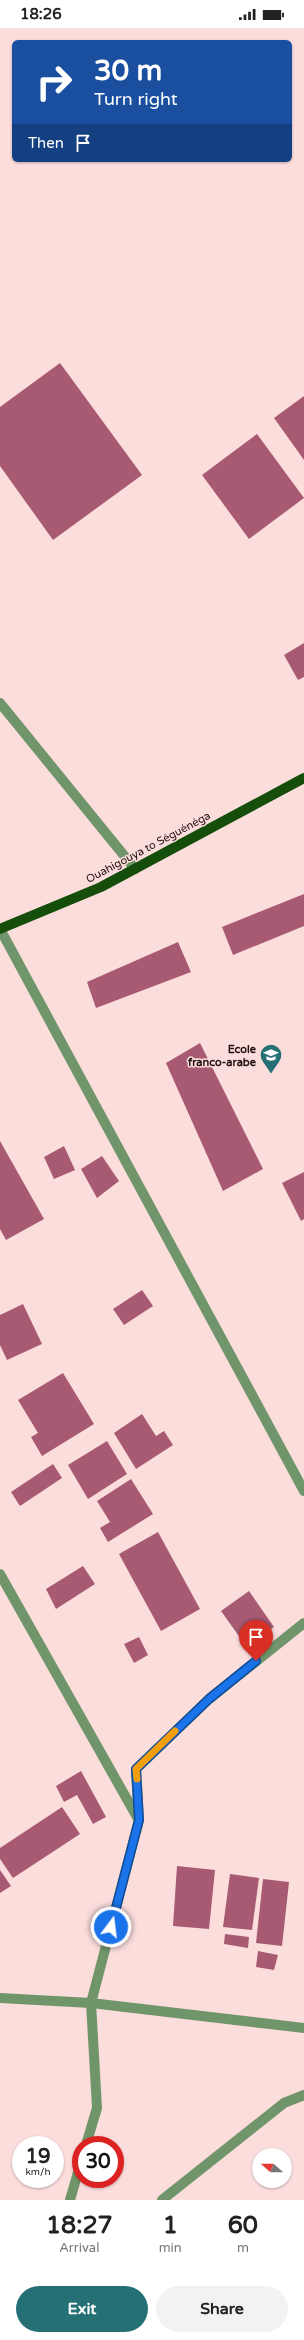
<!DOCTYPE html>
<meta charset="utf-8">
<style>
:root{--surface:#fff;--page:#f2f2f2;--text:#222;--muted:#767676;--accent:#257075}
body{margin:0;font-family:"Varela Round",sans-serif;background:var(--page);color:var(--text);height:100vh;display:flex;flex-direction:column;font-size:15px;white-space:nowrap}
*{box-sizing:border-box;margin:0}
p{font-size:13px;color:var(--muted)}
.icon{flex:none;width:22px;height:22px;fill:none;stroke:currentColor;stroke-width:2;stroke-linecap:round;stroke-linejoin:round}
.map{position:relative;height:2172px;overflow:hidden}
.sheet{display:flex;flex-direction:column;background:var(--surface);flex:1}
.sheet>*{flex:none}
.top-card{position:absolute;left:12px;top:12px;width:280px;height:122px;border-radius:6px;box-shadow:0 1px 3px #0004;background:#1a4fa0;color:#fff;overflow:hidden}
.needle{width:26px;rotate:291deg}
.controls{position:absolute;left:252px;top:2120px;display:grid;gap:8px}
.controls a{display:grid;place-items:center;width:40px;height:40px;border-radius:50%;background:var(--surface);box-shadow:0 1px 3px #0004;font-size:20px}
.speed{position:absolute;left:12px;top:2108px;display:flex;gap:8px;font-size:20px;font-weight:700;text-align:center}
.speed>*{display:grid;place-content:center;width:52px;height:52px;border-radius:50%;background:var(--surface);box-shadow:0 1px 3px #0004;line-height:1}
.speed small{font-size:10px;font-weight:400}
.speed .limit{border:6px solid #d22;background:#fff;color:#111}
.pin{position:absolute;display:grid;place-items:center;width:34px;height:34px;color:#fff;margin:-41px -17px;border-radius:50% 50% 50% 0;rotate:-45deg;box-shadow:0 0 4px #0007}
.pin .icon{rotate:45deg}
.me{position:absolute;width:44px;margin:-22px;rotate:15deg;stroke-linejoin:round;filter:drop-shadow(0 0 3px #0008)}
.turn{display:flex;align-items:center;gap:14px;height:84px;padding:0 16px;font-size:18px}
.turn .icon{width:52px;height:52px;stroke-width:2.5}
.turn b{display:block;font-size:28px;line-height:34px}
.then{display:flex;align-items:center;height:38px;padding:0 16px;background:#0003;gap:8px;font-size:15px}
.eta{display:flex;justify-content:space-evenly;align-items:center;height:68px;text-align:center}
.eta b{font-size:24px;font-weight:700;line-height:28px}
.action{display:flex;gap:8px;margin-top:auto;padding:8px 16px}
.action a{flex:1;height:46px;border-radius:24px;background:var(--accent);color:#fff;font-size:16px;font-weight:700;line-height:46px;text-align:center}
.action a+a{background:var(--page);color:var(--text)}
.status{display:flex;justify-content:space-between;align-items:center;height:28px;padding:0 20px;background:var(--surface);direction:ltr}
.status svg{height:11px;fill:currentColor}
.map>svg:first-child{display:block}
.building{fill:#a85a73}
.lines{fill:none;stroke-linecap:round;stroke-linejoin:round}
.street{stroke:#71956b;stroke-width:10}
.primary{stroke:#154e0b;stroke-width:10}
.route-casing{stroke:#114b97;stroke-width:10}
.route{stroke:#1a73e8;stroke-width:7}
.slow{stroke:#f59e0b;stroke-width:7}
.labels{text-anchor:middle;stroke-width:3;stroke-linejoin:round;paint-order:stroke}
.street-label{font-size:11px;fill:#20100f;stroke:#fbdddc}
.poi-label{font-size:11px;font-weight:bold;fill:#20100f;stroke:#fbdddc;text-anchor:end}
</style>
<div class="status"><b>18:26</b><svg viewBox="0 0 49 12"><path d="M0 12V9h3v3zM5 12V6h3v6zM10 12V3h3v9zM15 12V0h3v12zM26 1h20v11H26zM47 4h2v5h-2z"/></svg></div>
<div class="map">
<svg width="304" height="2172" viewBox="0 0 304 2172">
<rect width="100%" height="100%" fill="#fbdddc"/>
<g class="building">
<polygon points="60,335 142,447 53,512 0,438 0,379"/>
<polygon points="304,368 304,432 274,390"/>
<polygon points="257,406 304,470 249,511 202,447"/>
<polygon points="304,615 304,649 298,652 284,627"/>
<polygon points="304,866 304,898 233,927 222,899"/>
<polygon points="178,914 191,944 96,980 87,954"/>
<polygon points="200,1015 263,1141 223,1163 166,1035"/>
<polygon points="0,1113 44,1191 6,1212 0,1201"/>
<polygon points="64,1118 75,1142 54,1151 44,1129"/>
<polygon points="102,1128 119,1153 97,1170 81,1141"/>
<polygon points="304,1144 304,1191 301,1193 282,1155"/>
<polygon points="142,1262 153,1278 124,1297 113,1281"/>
<polygon points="23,1276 42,1316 7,1332 0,1317 0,1287"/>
<polygon points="63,1345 94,1396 42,1428 31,1409 38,1405 18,1372"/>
<polygon points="142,1386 156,1408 164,1403 173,1417 136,1441 114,1405"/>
<polygon points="107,1413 127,1446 88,1471 68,1437"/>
<polygon points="53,1436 62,1450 20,1478 11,1464"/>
<polygon points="131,1451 153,1486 108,1514 100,1500 110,1494 97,1473"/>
<polygon points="158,1504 200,1581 161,1603 119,1526"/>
<polygon points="83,1538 95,1556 56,1581 46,1561"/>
<polygon points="249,1563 274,1599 246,1618 221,1583"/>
<polygon points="139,1609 148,1627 134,1635 124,1616"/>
<polygon points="81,1743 106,1789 93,1796 77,1767 64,1774 56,1758"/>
<polygon points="62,1779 80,1806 13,1850 0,1831 0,1820"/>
<polygon points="177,1838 215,1842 209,1901 173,1898"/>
<polygon points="0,1842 11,1858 0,1865"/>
<polygon points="230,1846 259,1850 252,1902 223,1899"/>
<polygon points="263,1851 289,1854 282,1918 256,1915"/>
<polygon points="225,1906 249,1909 248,1920 224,1916"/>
<polygon points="258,1923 278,1927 274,1942 256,1939"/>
</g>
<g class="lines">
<g class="street">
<polyline points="0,675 135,841"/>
<polyline points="0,901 304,1463"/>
<polyline points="0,1546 137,1789"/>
<polyline points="0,1970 91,1975 304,2000"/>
<polyline points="86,2117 97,2080 91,1975 139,1792 136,1741 209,1671 304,1595"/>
<polyline points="70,2172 81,2134"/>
<polyline points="162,2172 284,2075 304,2067"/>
</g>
<polyline class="primary" points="0,901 101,859 304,750"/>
</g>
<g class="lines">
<g class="route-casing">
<polyline id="route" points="111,1899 139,1792 136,1741 209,1671 256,1633"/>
</g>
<use href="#route" class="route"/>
<polyline class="slow" points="137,1751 136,1741 175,1703"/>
</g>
<defs>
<g id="school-pin" transform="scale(1.15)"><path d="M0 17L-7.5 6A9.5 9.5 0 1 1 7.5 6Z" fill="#257075" stroke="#fbdddc"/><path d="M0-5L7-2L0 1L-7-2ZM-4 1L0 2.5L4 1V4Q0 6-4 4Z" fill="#fff"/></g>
</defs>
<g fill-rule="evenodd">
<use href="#school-pin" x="271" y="1027"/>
</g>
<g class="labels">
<g class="street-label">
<text transform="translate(148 819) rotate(-28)" y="4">Ouahigouya to Séguénéga</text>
</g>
<g class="poi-label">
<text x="256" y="1025">Ecole<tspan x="256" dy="13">franco-arabe</tspan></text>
</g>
</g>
</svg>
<div class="controls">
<a><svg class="needle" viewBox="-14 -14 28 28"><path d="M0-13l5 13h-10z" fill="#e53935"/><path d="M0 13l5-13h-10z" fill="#767676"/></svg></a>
</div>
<div class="speed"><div>19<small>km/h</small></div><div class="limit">30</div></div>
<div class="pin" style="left:256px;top:1633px;background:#d93025"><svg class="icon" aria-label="arrive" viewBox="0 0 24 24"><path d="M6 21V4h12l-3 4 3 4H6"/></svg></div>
<svg class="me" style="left:111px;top:1899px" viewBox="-20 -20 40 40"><circle r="17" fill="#1a73e8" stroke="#fff" stroke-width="3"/><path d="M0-11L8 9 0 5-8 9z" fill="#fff"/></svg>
<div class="top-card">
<div class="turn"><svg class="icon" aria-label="right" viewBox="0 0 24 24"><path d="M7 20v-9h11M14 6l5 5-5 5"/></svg><div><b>30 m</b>Turn right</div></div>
<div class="then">Then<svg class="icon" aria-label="arrive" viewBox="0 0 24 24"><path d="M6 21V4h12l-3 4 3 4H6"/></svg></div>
</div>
</div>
<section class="sheet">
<div class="eta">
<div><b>18:27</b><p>Arrival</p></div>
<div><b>1</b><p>min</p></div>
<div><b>60</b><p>m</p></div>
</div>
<div class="action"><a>Exit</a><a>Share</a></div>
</section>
